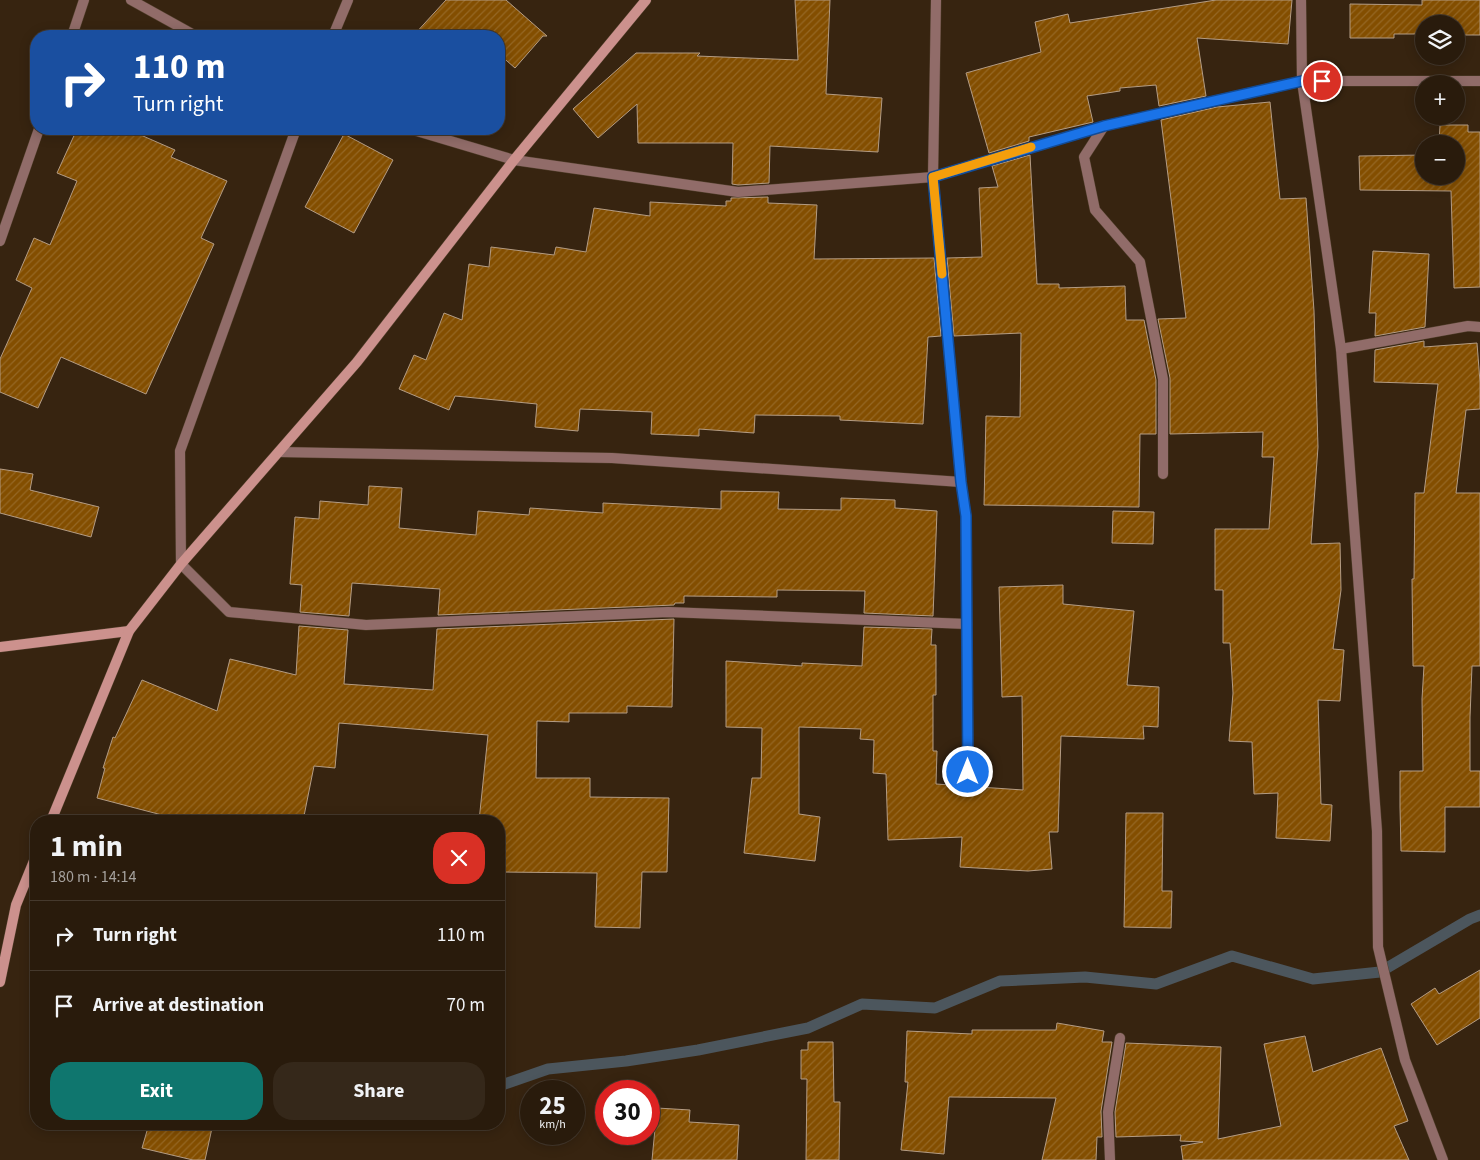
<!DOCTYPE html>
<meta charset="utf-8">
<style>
:root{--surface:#291b0c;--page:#35281a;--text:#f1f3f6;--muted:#a5a19d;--line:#45392d;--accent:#0f766e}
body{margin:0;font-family:"Source Sans 3",sans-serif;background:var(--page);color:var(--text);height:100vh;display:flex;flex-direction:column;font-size:19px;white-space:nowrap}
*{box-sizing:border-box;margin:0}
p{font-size:16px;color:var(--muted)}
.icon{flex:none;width:28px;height:28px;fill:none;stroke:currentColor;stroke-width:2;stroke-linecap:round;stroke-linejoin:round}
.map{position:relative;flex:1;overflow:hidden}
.sheet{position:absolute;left:30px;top:815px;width:475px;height:315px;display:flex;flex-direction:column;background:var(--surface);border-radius:20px;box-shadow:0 2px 12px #0003,0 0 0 1px var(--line)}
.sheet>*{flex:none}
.guide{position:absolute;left:30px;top:30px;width:475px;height:105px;border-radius:20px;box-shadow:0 2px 12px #0003,0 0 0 1px var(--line);background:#1a4fa0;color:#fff;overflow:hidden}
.fabs{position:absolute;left:1415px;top:15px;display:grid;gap:10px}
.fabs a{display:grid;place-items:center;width:50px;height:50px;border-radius:50%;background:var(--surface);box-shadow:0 2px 12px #0003,0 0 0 1px var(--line);font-size:25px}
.speed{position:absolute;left:520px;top:1080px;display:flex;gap:10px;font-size:25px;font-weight:700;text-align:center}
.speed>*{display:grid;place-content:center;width:65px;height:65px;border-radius:50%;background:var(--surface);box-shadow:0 2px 12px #0003,0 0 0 1px var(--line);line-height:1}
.speed small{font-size:12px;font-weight:400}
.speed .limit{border:8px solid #d22;background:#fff;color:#111}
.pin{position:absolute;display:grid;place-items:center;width:42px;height:42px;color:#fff;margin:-21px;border:2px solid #fff;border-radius:50%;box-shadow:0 1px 5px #0007}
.me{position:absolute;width:55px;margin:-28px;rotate:0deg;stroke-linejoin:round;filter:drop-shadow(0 0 4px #0008)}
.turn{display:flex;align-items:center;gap:18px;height:105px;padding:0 20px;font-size:22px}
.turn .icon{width:65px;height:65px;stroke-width:2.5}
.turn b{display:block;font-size:35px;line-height:42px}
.round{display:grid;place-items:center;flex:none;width:52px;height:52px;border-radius:20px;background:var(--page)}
.summary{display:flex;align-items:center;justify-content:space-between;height:85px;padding:0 20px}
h1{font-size:30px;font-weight:700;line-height:38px}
.primary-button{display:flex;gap:10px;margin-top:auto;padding:10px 20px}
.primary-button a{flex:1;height:58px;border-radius:20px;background:var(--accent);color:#fff;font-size:20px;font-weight:700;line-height:58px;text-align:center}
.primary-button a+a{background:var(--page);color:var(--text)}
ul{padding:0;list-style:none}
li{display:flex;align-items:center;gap:15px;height:70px;padding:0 20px;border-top:1px solid var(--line)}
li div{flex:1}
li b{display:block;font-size:19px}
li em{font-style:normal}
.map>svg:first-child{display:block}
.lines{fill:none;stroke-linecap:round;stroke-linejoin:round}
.stream{stroke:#4c565d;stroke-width:11}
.building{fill:url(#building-hatch);stroke:#b49c84}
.street-casing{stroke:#513f2c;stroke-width:11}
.secondary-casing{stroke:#513f2c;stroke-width:11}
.street{stroke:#916c69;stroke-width:10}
.secondary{stroke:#cc918d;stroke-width:10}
.route-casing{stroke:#114b97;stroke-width:12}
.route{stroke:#1a73e8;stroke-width:9}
.slow{stroke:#f59e0b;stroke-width:9}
</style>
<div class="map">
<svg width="1480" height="1160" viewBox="0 0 1480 1160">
<defs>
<pattern id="building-hatch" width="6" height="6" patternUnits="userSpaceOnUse" patternTransform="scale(1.25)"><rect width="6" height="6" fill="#834e00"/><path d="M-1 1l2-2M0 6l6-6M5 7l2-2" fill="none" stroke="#956724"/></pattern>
</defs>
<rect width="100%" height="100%" fill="#372410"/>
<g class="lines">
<polyline class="stream" points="499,1086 548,1069 626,1061 698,1050 808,1028 862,1004 935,1008 1000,981 1085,977 1156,984 1232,956 1313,979 1380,972 1470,919 1480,915"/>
</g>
<g class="building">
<polygon points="446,0 506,0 547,36 543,36 515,68 499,54 499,36 413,36"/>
<polygon points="795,0 830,0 826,94 882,98 878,152 770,146 769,183 738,185 732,184 733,143 638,143 637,104 598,138 573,109 636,53 700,53 697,56 798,60"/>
<polygon points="1216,0 1292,0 1288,44 1197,38 1206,96 1159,106 1156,85 1120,88 1120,91 1087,96 1093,122 1029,137 1029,141 989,153 966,73 1041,52 1035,22 1068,14 1070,23"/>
<polygon points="1422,0 1480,0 1480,35 1456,35 1456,24 1424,24 1424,34 1394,34 1394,38 1350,38 1350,4 1422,5"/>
<polygon points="1270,102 1280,199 1306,198 1314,311 1318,447 1311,544 1340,543 1341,590 1333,649 1344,650 1340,701 1318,700 1321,804 1332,805 1330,841 1276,838 1278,793 1254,794 1252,742 1229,741 1233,693 1230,643 1223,643 1223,590 1215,590 1215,529 1269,529 1274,457 1262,457 1263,432 1170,434 1170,378 1158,319 1186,318 1161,120 1217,107"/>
<polygon points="1440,125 1468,125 1468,132 1480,132 1480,287 1454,288 1451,191 1360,190 1359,156 1424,155 1424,176 1456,176 1456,144 1439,144"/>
<polygon points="77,129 127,129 175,150 171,157 227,181 201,238 214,244 146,394 61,357 38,408 0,392 0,359 32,288 16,280 34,238 50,245 77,181 57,173"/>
<polygon points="344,134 393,160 354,233 305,207"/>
<polygon points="1030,155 1037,284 1059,284 1059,288 1125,286 1126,320 1144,320 1156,380 1156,434 1140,434 1139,507 984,505 986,416 1020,417 1021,333 954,336 947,258 982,257 979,188 998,187 992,166"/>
<polygon points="768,197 768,203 817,205 814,259 934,258 941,336 928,337 923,424 840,420 840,416 755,415 754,433 699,429 699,436 651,434 652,412 580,409 578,431 535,427 537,404 455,396 449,410 399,389 414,355 426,360 444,313 462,320 469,264 489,267 491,247 554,255 556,247 586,252 594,208 650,216 650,202 726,206 726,201 731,201 731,198"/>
<polygon points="1373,251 1429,254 1425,327 1375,336 1376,313 1369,313"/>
<polygon points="1424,341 1424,347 1477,343 1480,382 1480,409 1466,410 1456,493 1480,493 1480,666 1472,666 1470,717 1470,771 1480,771 1480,807 1445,807 1445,852 1401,851 1400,807 1400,771 1423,771 1422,699 1424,666 1413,666 1412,579 1414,579 1415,493 1424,493 1438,384 1374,382 1375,350"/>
<polygon points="0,469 33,474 30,490 99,507 91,537 0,513"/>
<polygon points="369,486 402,488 399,528 476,535 478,511 529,515 530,508 603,513 603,503 721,509 721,491 779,492 778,509 841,510 841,498 895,500 895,508 937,511 933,616 864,613 865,591 777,590 777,597 684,596 684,603 675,603 674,605 438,615 440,589 352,583 349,616 300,612 302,585 290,584 295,517 319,519 320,501 368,505"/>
<polygon points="1113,511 1154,512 1153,544 1112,543"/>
<polygon points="1063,585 1063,604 1134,611 1127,685 1159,687 1158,727 1143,726 1144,739 1061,736 1058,832 1049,832 1052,869 1028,871 960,867 962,837 888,840 886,774 873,773 874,740 860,739 861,729 799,727 799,814 820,817 815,861 744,853 752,778 761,778 762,728 726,727 726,661 802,666 802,663 862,666 864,627 932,629 931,645 936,645 936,695 933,695 933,751 937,751 936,784 1023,790 1022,696 1002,697 999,587"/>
<polygon points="674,619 672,707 627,706 627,713 569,713 569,722 537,721 536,778 590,778 590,797 669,798 667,872 642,872 640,928 595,927 597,873 499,872 499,821 479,821 488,735 339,723 335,768 314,766 303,821 185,821 97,798 105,768 103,768 113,737 115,738 142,680 217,711 230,659 296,675 299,626 348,630 344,684 433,690 437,629"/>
<polygon points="1126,813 1163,813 1162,891 1172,891 1171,928 1124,927"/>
<polygon points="1480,970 1480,1018 1437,1045 1411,1004 1435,988 1439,994"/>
<polygon points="1057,1023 1104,1031 1102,1042 1112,1042 1101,1111 1102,1137 1097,1137 1096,1160 1042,1160 1056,1098 949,1097 944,1154 901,1150 908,1082 905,1082 907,1031 972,1034 972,1030 1056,1030"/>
<polygon points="1305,1036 1313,1072 1381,1048 1408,1121 1394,1126 1409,1160 1183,1160 1181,1146 1203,1142 1180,1141 1181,1135 1116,1137 1115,1112 1126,1043 1221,1047 1218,1139 1281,1126 1264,1044"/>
<polygon points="808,1042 833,1042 834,1102 840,1102 839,1160 806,1160 807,1079 801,1079 801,1050 808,1050"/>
<polygon points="657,1108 690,1110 689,1122 739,1125 737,1160 652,1160"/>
<polygon points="149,1124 193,1124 212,1128 205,1160 193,1160 142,1148"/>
</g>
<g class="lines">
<g class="street-casing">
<g id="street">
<polyline points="131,0 196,36"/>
<polyline points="936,0 933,177 961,482 966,516 968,772"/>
<polyline points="1301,0 1302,81 1341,349 1377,831 1378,947 1405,1060 1443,1160"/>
<polyline points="72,36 84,0"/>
<polyline points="333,36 348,0"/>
<polyline points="1104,126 1084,157 1095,210 1140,262 1163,379 1163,474"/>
<polyline points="296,129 180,451 181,564 229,612 366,625 668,612 967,624"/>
<polyline points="410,129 514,160 738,192 933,177 1104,126 1302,81 1480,81"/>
<polyline points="0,241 39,129"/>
<polyline points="1341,349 1468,326 1480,327"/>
<polyline points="279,452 612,458 961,482"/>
<polyline points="1110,1160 1108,1112 1120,1038"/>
</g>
</g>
<g class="secondary-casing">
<g id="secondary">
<polyline points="0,647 129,631"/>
<polyline points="51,821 129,631 181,564 357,362 514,160 646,0"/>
<polyline points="0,982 16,905 36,856"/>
</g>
</g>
<use href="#street" class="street"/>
<use href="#secondary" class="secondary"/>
</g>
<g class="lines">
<g class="route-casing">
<polyline id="route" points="968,772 966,516 961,482 933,177 1104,126 1302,81 1322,81"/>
</g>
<use href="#route" class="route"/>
<polyline class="slow" points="942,274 933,177 1031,147"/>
</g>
</svg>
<div class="fabs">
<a><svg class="icon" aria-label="layers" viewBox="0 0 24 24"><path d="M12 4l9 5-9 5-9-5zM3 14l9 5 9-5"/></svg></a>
<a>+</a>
<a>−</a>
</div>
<div class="speed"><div>25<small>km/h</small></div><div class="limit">30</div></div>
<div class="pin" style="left:1322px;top:81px;background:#d93025"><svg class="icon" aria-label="arrive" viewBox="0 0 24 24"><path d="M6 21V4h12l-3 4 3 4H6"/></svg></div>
<svg class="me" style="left:968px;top:772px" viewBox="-20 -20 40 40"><circle r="17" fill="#1a73e8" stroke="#fff" stroke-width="3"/><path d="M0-11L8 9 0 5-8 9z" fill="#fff"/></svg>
<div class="guide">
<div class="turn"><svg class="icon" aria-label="right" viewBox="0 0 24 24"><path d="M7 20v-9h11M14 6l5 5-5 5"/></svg><div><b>110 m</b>Turn right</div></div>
</div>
<section class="sheet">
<div class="summary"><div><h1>1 min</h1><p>180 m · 14:14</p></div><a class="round" style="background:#d93025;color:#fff"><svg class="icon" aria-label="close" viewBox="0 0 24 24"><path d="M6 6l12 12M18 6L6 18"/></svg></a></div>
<ul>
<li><svg class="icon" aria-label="right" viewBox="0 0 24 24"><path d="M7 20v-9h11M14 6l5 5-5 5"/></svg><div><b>Turn right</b></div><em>110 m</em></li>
<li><svg class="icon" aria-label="arrive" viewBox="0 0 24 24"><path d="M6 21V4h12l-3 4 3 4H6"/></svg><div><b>Arrive at destination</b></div><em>70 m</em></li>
</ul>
<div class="primary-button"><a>Exit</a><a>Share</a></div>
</section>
</div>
